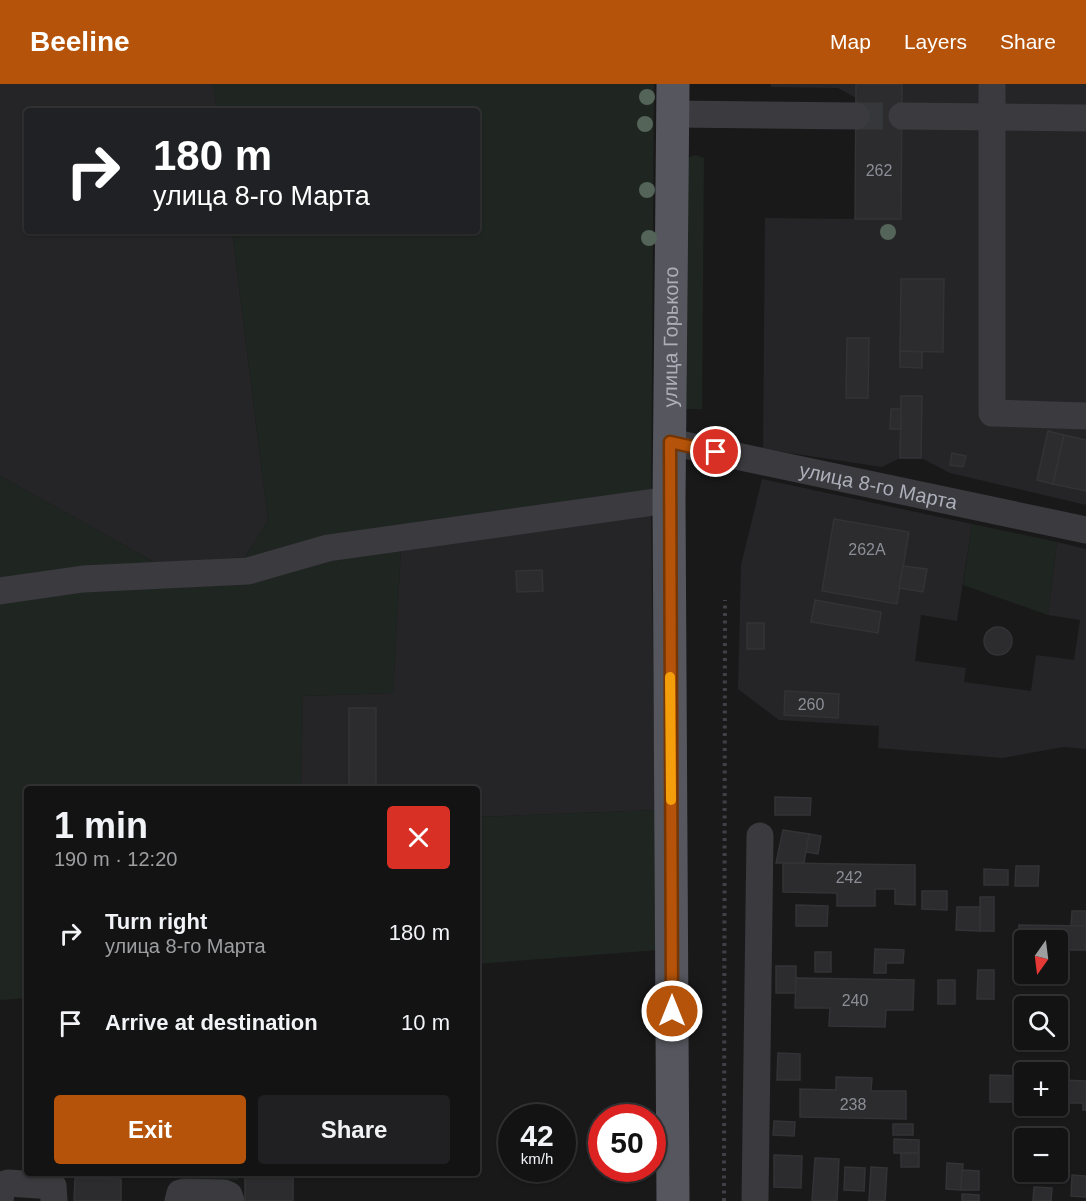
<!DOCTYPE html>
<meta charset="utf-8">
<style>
:root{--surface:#131314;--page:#202022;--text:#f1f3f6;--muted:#9d9ea0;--line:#323234;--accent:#b45309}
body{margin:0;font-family:Helvetica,sans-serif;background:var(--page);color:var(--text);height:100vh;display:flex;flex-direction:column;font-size:22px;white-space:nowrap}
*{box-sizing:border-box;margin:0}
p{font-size:20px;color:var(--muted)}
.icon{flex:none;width:33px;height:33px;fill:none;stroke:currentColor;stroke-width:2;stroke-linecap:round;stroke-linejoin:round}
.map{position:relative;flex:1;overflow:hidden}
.drawer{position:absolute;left:24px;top:702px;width:456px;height:390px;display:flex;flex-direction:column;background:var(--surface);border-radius:6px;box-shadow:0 2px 4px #0004,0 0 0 2px var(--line)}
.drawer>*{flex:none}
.hud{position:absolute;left:24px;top:24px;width:456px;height:126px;border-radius:6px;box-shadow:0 2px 4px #0004,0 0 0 2px var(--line);background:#202124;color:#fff;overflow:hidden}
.needle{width:39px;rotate:194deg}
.tools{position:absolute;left:1014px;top:846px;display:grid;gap:12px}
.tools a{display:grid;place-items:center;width:54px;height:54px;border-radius:6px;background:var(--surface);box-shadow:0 2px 4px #0004,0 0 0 2px var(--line);font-size:30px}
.speed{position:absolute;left:498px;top:1020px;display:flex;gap:12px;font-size:30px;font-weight:700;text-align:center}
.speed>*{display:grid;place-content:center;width:78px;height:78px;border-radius:50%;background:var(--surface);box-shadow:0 2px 4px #0004,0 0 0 2px var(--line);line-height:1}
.speed small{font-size:15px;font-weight:400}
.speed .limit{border:9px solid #d22;background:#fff;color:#111}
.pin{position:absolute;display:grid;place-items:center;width:51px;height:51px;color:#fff;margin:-26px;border:3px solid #fff;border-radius:50%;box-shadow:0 2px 6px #0007}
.me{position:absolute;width:66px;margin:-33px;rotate:0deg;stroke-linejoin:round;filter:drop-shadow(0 0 4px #0008)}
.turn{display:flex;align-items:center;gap:21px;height:126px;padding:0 30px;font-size:27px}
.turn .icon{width:78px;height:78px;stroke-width:2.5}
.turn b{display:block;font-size:42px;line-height:51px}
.round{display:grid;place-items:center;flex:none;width:63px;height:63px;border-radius:6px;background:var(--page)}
.overview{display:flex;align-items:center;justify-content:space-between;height:102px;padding:0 30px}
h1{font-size:36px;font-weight:800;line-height:45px}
.action{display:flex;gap:12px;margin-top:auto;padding:12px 30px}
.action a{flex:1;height:69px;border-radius:6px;background:var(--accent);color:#fff;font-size:24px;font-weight:800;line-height:69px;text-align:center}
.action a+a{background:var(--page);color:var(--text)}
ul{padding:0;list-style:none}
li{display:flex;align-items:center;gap:18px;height:90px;padding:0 30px}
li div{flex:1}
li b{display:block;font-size:22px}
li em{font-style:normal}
header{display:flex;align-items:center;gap:36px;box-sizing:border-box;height:84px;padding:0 30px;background:var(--accent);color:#fff}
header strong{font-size:28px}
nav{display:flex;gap:33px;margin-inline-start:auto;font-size:21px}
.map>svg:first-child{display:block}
.built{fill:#252527}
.green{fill:#1f2521}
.building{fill:#2c2c2e;stroke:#333336;stroke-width:1.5}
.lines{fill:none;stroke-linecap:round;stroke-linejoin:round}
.minor-tunnel{stroke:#36373a;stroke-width:27;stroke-dasharray:27 14;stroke-linecap:butt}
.path{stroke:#404146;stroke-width:4;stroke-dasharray:3 4.5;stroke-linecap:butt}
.minor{stroke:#3a3a3f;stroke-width:27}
.major{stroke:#56575e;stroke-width:33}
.tree{fill:#546458}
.route-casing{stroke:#753606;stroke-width:15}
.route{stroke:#b45309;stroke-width:10}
.slow{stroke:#f59e0b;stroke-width:10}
.labels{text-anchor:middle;stroke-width:6;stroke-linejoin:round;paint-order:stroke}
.number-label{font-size:16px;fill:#8b8e96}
.street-label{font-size:20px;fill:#acafb9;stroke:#141415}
</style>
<header>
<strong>Beeline</strong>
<nav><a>Map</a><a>Layers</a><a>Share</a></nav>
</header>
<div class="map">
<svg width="1086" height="1117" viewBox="0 0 1086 1117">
<rect width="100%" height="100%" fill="#19191a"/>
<g class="built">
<polygon points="0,0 213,0 217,27 27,27 27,147 232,147 268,437 245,473 158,480 0,392"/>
<polygon points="771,0 1086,0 1086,421 950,389 921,374 900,374 882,383 763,365 765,134 855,135 856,14 838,4 771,3"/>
<polygon points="762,395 972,440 957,537 921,531 915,577 966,584 964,598 1031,607 1036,571 1074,576 1080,536 1048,531 1057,458 1086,465 1086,665 1063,663 1003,674 878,664 879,642 779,636 738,605 741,481"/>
<polygon points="651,428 655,726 477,733 477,705 301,705 303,612 393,609 401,465"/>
</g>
<g class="green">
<polygon points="213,0 654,0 651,428 401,465 393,609 303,612 301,705 27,705 27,914 0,916 0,392 158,480 245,473 268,437 232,147 477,147 477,27 217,27"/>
<polygon points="696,71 704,74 702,325 686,325 687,74"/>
<polygon points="972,440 1057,458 1048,531 963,501"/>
<polygon points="655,726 659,866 477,880 477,733"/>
<polygon points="172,1089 238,1089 238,1096 172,1094"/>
</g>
<g class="building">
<polygon points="856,0 902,0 901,135 855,135"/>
<polygon points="901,195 944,195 943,268 900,267"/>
<polygon points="847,254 869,254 868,314 846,314"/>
<polygon points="900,267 922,268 922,284 900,283"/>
<polygon points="901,312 922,312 921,374 900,374"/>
<polygon points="891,325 901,325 901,345 890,345"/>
<polygon points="1048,347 1064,351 1053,400 1037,396"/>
<polygon points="1064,351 1086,356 1086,407 1053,400"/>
<polygon points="952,369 966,372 963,383 950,381"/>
<polygon points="834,435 909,448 897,520 822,507"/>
<polygon points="903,482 927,485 923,508 899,504"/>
<polygon points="542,486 543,507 517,508 516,487"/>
<polygon points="815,516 881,528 878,549 811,538"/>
<rect x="747" y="539" width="17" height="26"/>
<circle cx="998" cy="557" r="14"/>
<polygon points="785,607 839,610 838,634 784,631"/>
<rect x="349" y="624" width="27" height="81"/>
<polygon points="775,713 811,714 810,731 775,731"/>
<polygon points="783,746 809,750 804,779 776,779"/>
<polygon points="809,750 821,752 818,770 806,768"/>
<polygon points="783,779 915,781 915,821 895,820 895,805 875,805 875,822 837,822 837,809 783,808"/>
<polygon points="1016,782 1039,782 1038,802 1015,802"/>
<polygon points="984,785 1008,786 1008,801 984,801"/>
<polygon points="922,807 947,807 947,826 922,825"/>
<rect x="980" y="813" width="14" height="34"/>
<polygon points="796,821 828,822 827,842 796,842"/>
<polygon points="957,823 980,823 980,847 956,846"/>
<polygon points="1072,827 1086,827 1086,842 1071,842"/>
<polygon points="1019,841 1086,842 1086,866 1058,866 1058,856 1024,856 1024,865 1019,865"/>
<polygon points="875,865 904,866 903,879 886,879 886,889 874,889"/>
<rect x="815" y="868" width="16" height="20"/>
<rect x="776" y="882" width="20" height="27"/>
<polygon points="978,886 994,886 994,915 977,915"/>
<polygon points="796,894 914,896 913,926 886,926 885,943 829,942 830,924 795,924"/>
<rect x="938" y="896" width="17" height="24"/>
<polygon points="1048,914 1061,914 1061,933 1058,933 1058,922 1048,922"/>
<polygon points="778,969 800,970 800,996 777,996"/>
<polygon points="1040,979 1062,979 1062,996 1086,997 1086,1026 1083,1026 1083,1019 1058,1019 1058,988 1039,988"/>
<polygon points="990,991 1024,992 1024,1018 990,1018"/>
<polygon points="836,993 872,994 871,1007 906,1007 906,1035 800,1033 800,1005 836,1006"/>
<polygon points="774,1037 795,1038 794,1052 773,1051"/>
<rect x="893" y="1040" width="20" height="11"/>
<polygon points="894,1055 919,1056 919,1069 894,1069"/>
<rect x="901" y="1069" width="18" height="14"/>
<polygon points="774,1071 802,1072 801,1104 774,1103"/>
<polygon points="815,1074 839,1075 837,1117 812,1117"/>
<polygon points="947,1079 963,1080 961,1106 946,1105"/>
<polygon points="845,1083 865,1084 864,1107 844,1106"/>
<polygon points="871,1083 887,1084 885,1117 869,1117"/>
<polygon points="962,1086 979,1087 979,1106 961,1106"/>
<rect x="245" y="1089" width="48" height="28"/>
<polygon points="1072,1091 1086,1092 1086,1113 1071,1112"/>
<polygon points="75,1094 121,1095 121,1117 74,1117"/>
<polygon points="1034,1103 1052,1104 1051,1117 1033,1117"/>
<polygon points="962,1110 979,1111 979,1117 962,1117"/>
</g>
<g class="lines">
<polyline class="minor-tunnel" points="856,32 902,32"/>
<polyline class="path" points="724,1117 725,516"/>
<g class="minor">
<polyline points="992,0 992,329 1086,332"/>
<polyline points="673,30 856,32"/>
<polyline points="902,32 1086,34"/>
<path id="s1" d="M 670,358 L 1086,446"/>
<polyline points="0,507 83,495 248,487 328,464 669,416"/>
<polyline points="0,1117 2,1101 8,1099 53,1102 54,1117"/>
<polyline points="178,1117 180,1109 184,1108 224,1109 229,1111 231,1117"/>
<polyline points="755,1117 760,752"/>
</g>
<path class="major" id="s2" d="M 673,1117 L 669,416 L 673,0"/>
</g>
<g class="tree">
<circle cx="647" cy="13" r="8"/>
<circle cx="645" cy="40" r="8"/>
<circle cx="647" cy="106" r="8"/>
<circle cx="888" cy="148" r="8"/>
<circle cx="649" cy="154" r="8"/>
</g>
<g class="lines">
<g class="route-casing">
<polyline id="route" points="672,927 670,358 716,368"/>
</g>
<use href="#route" class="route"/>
<polyline class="slow" points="670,593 671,716"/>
</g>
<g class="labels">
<g class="number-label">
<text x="879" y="92">262</text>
<text x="867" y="471">262А</text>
<text x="811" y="626">260</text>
<text x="849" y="799">242</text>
<text x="855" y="922">240</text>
<text x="853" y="1026">238</text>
</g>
<g class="street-label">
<text dy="7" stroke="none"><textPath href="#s2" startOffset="864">улица Горького</textPath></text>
<text dy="7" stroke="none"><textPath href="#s1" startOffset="213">улица 8-го Марта</textPath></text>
</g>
</g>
</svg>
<div class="tools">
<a><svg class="needle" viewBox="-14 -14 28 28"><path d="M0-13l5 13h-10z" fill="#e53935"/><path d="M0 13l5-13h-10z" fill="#9d9ea0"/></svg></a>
<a><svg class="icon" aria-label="search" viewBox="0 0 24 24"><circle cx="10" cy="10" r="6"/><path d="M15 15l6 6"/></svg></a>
<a>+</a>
<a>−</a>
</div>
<div class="speed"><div>42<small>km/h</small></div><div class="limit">50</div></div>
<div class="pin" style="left:716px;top:368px;background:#d93025"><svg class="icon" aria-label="arrive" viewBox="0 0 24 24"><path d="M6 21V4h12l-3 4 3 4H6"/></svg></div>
<svg class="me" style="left:672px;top:927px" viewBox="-20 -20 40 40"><circle r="17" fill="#b45309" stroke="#fff" stroke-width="3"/><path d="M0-11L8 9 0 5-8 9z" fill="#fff"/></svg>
<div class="hud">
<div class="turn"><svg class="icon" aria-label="right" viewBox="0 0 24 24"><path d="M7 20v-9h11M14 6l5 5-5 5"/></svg><div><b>180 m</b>улица 8-го Марта</div></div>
</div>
<section class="drawer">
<div class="overview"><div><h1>1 min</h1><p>190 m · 12:20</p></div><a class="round" style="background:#d93025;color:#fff"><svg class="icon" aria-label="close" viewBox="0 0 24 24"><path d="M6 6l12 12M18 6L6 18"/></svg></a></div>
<ul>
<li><svg class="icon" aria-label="right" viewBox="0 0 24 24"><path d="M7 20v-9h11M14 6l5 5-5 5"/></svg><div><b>Turn right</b><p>улица 8-го Марта</p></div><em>180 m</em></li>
<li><svg class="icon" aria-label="arrive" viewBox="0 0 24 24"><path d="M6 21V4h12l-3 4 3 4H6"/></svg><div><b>Arrive at destination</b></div><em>10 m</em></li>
</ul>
<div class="action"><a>Exit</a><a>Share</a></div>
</section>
</div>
